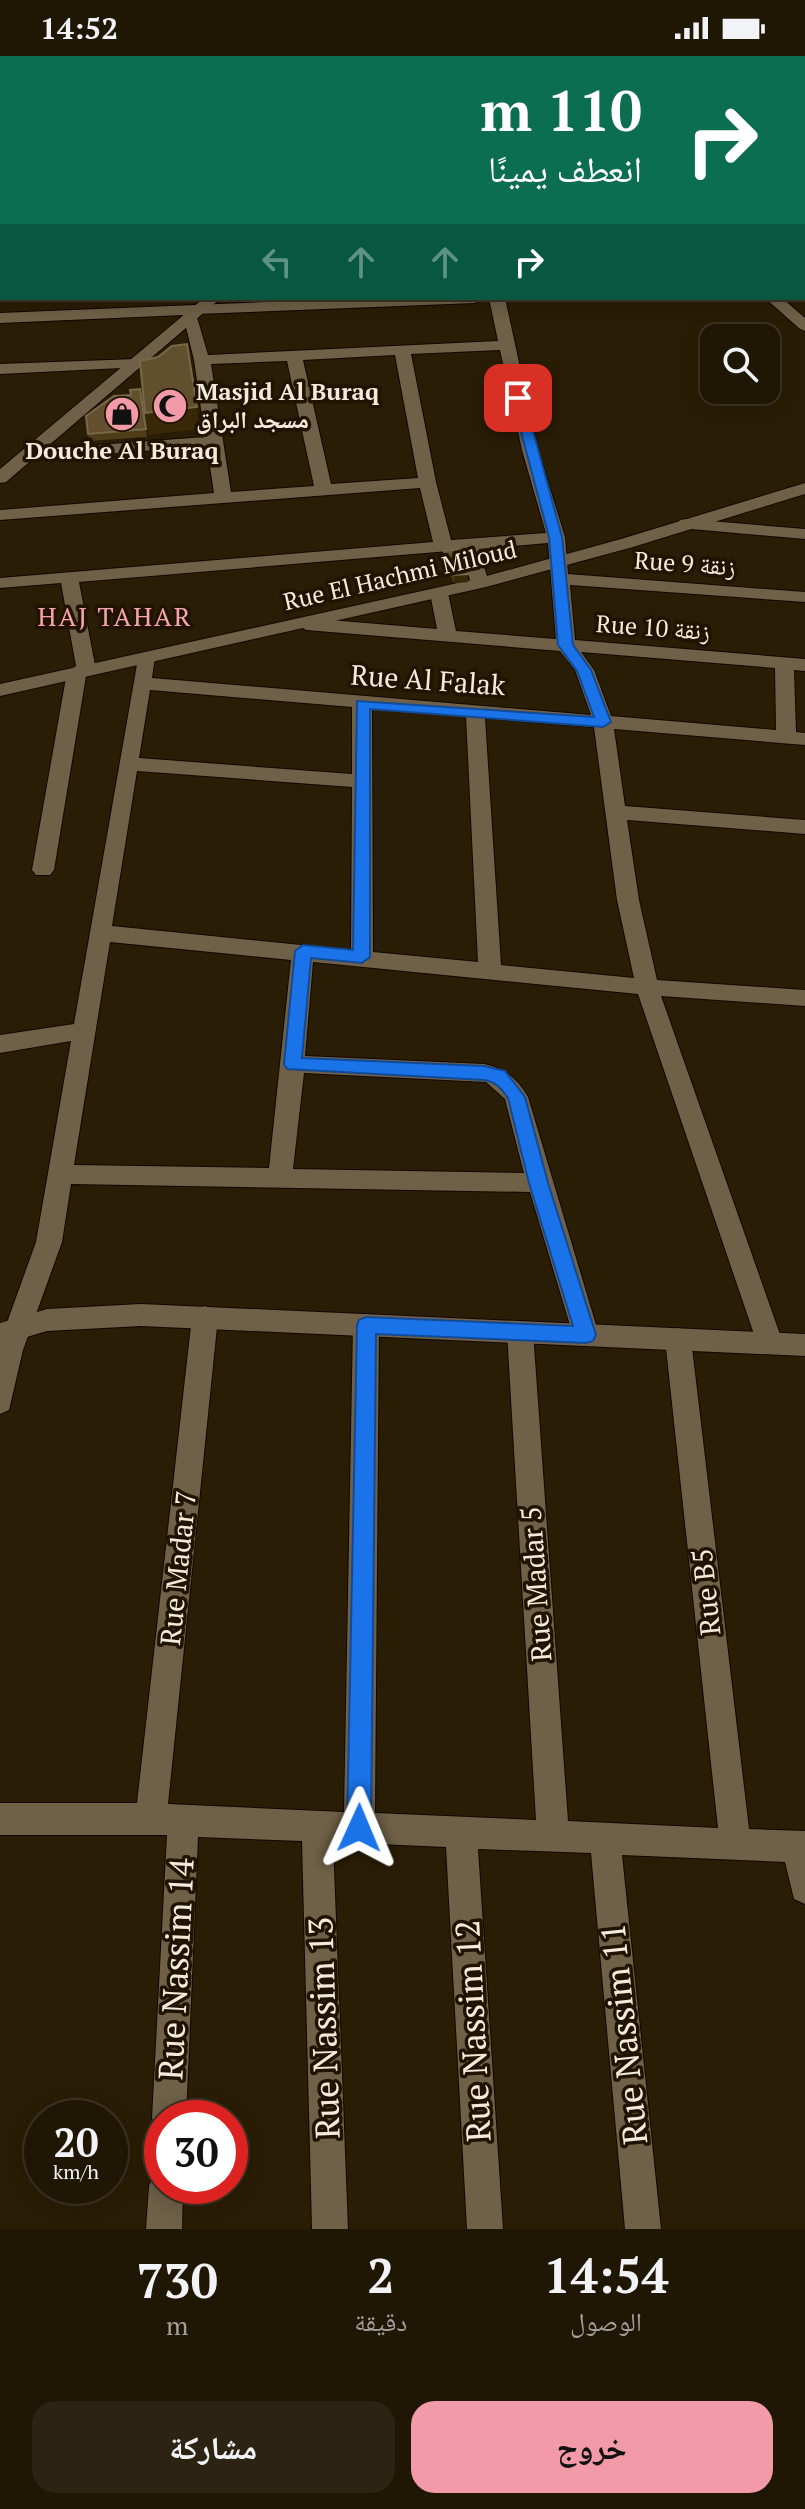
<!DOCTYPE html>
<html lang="ar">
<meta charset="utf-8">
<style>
:root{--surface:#201604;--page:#2d2313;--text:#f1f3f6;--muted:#a29f9a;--line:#3d3526;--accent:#f39aa8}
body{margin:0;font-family:"PT Serif","Noto Naskh Arabic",serif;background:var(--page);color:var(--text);direction:rtl;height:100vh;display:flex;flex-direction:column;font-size:30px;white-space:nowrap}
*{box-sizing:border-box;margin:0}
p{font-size:26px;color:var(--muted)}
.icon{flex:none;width:44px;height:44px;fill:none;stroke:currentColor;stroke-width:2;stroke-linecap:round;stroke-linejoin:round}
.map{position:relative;height:2173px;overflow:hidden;direction:ltr}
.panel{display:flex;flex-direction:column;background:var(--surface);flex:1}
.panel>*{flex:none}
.hud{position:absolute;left:0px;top:0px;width:806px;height:244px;box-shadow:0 4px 20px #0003,0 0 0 2px var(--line);direction:rtl;background:#0b6e4f;color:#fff;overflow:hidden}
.buttons{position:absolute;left:700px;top:268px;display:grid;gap:16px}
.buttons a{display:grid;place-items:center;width:80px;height:80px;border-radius:16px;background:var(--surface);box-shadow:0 4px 20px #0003,0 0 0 2px var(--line);font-size:40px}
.speed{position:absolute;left:24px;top:2044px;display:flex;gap:16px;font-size:40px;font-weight:700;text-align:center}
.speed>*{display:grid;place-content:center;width:104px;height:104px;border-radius:50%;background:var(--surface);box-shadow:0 4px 20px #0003,0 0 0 2px var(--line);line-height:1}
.speed small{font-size:20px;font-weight:400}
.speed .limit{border:12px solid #d22;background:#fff;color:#111}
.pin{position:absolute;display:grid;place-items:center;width:68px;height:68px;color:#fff;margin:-34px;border-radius:16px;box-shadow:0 4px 12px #0006}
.me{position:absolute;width:88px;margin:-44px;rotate:1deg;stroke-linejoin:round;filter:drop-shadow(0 0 6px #0008)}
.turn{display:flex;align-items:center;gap:28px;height:168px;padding:0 32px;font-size:36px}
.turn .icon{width:104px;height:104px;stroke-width:2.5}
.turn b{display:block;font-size:56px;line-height:68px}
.lanes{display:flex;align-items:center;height:76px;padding:0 32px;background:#0003;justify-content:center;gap:40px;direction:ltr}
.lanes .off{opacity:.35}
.eta{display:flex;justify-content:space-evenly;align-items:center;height:136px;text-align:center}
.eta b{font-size:48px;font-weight:800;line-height:56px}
.button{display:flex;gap:16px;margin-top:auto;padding:16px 32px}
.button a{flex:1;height:92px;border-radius:24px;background:var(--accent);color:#111;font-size:32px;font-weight:800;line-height:92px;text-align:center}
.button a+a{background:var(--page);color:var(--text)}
.status{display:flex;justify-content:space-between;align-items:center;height:56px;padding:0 40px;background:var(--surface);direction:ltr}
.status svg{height:22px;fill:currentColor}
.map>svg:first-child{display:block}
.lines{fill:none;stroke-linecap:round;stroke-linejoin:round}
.street-casing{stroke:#120700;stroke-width:2}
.secondary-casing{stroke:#120700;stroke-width:2}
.street{fill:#6f6047;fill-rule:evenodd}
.secondary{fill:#6f6047;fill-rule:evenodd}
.wall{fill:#4f3c19}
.shaded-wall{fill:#392808}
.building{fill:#614f2e;stroke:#786749;stroke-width:2}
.route{fill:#1a73e8;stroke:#114b97;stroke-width:2}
.labels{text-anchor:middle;stroke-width:7;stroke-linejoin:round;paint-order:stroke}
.far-poi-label{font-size:24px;font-weight:bold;fill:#f4ebdd;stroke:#201300;text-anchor:start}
.far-street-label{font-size:24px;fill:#f4ebdd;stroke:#201300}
.far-neighbourhood-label{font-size:26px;letter-spacing:2px;fill:#f7a4b0;stroke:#201300}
.street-label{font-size:28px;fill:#f4ebdd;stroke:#201300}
.near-street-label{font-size:34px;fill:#f4ebdd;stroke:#201300}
</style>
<div class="status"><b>14:52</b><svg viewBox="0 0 49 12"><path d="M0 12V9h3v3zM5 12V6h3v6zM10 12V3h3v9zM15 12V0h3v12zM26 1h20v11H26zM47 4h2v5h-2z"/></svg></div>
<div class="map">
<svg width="805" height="2173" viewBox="0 0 805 2173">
<rect width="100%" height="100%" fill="#2a1d05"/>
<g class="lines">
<g class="street-casing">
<g id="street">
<polygon points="255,0 267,0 268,2 256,2"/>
<polygon points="603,0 615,0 616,2 604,2"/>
<rect x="738" y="0" width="12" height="2"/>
<polygon points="796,0 805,0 805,5 804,2"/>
<rect x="804" y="15" width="1" height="17"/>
<rect x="0" y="85" width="2" height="8"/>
<rect x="0" y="206" width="2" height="8"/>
<rect x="804" y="225" width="1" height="8"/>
<path d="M 367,242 L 483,242 L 475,247 L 196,258 L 208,299 L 498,285 L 489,242 L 505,242 L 538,394 L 565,481 L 568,518 L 805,536 L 805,546 L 570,529 L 575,584 L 805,603 L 805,615 L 794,614 L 796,676 L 805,677 L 805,689 L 614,673 L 625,750 L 805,764 L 805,778 L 627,764 L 639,844 L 657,924 L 805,934 L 805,950 L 661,940 L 783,1287 L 779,1295 L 770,1298 L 761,1295 L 757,1287 L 638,938 L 313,906 L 305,1000 L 484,1008 C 505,1013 517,1022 528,1041 L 599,1279 L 595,1287 L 586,1290 L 577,1287 L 573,1279 L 530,1136 L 71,1128 L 62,1186 L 23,1294 L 9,1354 L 0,1358 L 0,1286 L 36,1186 L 71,985 L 0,997 L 0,979 L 74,968 L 139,597 L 153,597 L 155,601 L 152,622 L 591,659 L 575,614 L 560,595 L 306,574 L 297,568 L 306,562 L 437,573 L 430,537 L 439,532 L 448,537 L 456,575 L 556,583 L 548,487 L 479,493 L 489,527 L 480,532 L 471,527 L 461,494 L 79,526 L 96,614 L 86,620 L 54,814 L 50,819 L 36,819 L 32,814 L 67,616 L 76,610 L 61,527 L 0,532 L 0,522 L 433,486 L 420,432 L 0,464 L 0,454 L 214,437 L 207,390 L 29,404 L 21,399 L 29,394 L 205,381 L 194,304 L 183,259 L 0,267 L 0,257 ZM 500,294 L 522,394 L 546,477 L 451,484 L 436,426 L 411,298 ZM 395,299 L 418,422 L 331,428 L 303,304 ZM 287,305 L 314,430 L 231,436 L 211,308 ZM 581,596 L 775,612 L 776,674 L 611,660 L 594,614 ZM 150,634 L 352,651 L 352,718 L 139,702 ZM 372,652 L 466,660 L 478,906 L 373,896 ZM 485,662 L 594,671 L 617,844 L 634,922 L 501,909 ZM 137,715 L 352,731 L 351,894 L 112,870 ZM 110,886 L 291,904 L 269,1112 L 74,1109 ZM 304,1017 L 486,1026 L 505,1043 L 524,1117 L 293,1113 Z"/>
<polygon points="765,242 782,242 805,262 805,275 800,273"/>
<polygon points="136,303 144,308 142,311 0,318 0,308"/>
<polygon points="686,463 805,473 805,483 680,472 677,468 680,464"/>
<polygon points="205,1250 214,1253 218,1261 168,1748 344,1756 353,1269 357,1261 366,1258 375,1261 379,1269 375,1757 536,1764 507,1276 511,1268 520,1265 529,1268 533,1276 568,1765 718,1772 665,1283 669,1275 678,1272 687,1275 691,1283 749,1773 805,1775 805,1848 794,1843 785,1806 622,1799 661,2173 625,2173 591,1797 478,1793 503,2173 467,2173 446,1791 333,1786 348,2173 312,2173 302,1785 198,1781 186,2062 162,2062 162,2076 157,2074 152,2062 167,1779 0,1779 0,1747 137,1747 192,1261 196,1253"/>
<polygon points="162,2114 162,2130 183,2130 182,2173 146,2173 149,2130 154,2118"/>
</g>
</g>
<g class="secondary-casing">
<g id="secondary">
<rect x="431" y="0" width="12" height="2"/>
<rect x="804" y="78" width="1" height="8"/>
<polygon points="204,242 221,242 6,426 0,427 0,413"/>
<polygon points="805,427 805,438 633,491 486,531 0,640 0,628 476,523 621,483"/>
<polygon points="141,1248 805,1278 805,1300 141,1270 47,1275 0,1289 0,1267 47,1253"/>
</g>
</g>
<use href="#street" class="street"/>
<use href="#secondary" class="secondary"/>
</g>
<g class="wall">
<polygon points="140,333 147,381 89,385 86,360 131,339"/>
<polygon points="444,495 468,526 454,527 444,503"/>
</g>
<g class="shaded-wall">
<polygon points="197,351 199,373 148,379 145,357"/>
<polygon points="468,518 468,526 454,527 454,519"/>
</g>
<g class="building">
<rect x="758" y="0" width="41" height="2"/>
<polygon points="187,288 197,351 145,357 140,305 158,301 172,290"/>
<polygon points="140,333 146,373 88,378 86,360 114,340 131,339 130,334"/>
<polygon points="458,493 468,518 454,519 444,495"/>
</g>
<path class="route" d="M 518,338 L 524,342 L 562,481 L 573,589 L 591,614 L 611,666 L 603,671 L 370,653 L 370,901 L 362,907 L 311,902 L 302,1002 L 484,1010 L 505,1015 L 525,1041 L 548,1127 L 596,1279 L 593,1285 L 586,1287 L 376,1278 L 371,1772 L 367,1780 L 359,1784 L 350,1780 L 347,1772 L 357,1269 L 359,1264 L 366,1261 L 573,1270 L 529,1127 L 508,1042 C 501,1032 496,1026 484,1024 L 287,1013 L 284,1008 L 295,895 L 303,889 L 353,894 L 357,645 L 594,661 L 577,615 L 558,589 L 549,481 L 512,342 Z"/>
<defs>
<g id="mosque-disc" transform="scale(1.8)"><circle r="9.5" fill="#f39aa8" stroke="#201300"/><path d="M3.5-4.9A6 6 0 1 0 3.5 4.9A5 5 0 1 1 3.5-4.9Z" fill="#111"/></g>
<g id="shop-disc" transform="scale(1.8)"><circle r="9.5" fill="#f39aa8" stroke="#201300"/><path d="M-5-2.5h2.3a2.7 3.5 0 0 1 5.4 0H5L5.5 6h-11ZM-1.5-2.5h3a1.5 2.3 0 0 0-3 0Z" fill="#111"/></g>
</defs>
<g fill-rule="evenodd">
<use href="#mosque-disc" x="170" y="350"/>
<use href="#shop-disc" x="122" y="358"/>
</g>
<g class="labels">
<g class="far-poi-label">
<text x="196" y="344">Masjid Al Buraq<tspan x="196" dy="28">مسجد البراق</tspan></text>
<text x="122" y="403" text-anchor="middle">Douche Al Buraq</text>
</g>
<g class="far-street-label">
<text transform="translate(685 508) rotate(4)" y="8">Rue 9 زنقة</text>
<text transform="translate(400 520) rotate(-13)" y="8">Rue El Hachmi Miloud</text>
<text transform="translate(653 572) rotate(4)" y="8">Rue 10 زنقة</text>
</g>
<g class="far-neighbourhood-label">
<text x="115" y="570">HAJ TAHAR</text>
</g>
<g class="street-label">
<text transform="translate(428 624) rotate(4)" y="10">Rue Al Falak</text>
<text transform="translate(178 1512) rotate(-84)" y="10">Rue Madar 7</text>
<text transform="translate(536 1528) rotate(-94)" y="10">Rue Madar 5</text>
<text transform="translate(706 1536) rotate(-96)" y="10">Rue B5</text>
</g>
<g class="near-street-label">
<text transform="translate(176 1913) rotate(-87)" y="12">Rue Nassim 14</text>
<text transform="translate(324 1972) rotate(-92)" y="12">Rue Nassim 13</text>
<text transform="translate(473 1975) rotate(-93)" y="12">Rue Nassim 12</text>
<text transform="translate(624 1978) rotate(-96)" y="12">Rue Nassim 11</text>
</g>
</g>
</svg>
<div class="buttons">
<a><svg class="icon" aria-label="search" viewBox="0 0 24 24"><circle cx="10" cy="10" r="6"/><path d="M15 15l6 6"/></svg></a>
</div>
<div class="speed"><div>20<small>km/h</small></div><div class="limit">30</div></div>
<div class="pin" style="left:518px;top:342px;background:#d93025"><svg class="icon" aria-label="arrive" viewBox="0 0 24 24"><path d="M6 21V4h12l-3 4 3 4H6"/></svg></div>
<svg class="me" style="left:359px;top:1772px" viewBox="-20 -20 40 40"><path d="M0-17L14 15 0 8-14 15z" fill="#1a73e8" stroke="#fff" stroke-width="4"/></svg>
<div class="hud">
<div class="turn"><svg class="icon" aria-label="right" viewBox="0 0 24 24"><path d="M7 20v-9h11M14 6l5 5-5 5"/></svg><div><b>110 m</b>انعطف يمينًا</div></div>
<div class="lanes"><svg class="icon off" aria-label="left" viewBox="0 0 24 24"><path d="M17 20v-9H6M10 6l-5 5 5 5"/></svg><svg class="icon off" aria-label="ahead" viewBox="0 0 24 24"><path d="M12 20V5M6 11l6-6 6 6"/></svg><svg class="icon off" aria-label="ahead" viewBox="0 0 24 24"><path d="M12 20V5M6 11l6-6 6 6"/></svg><svg class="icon" aria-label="right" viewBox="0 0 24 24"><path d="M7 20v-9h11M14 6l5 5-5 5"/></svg></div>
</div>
</div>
<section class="panel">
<div class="eta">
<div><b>14:54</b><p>الوصول</p></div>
<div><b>2</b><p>دقيقة</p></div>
<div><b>730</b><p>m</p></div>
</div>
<div class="button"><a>خروج</a><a>مشاركة</a></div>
</section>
